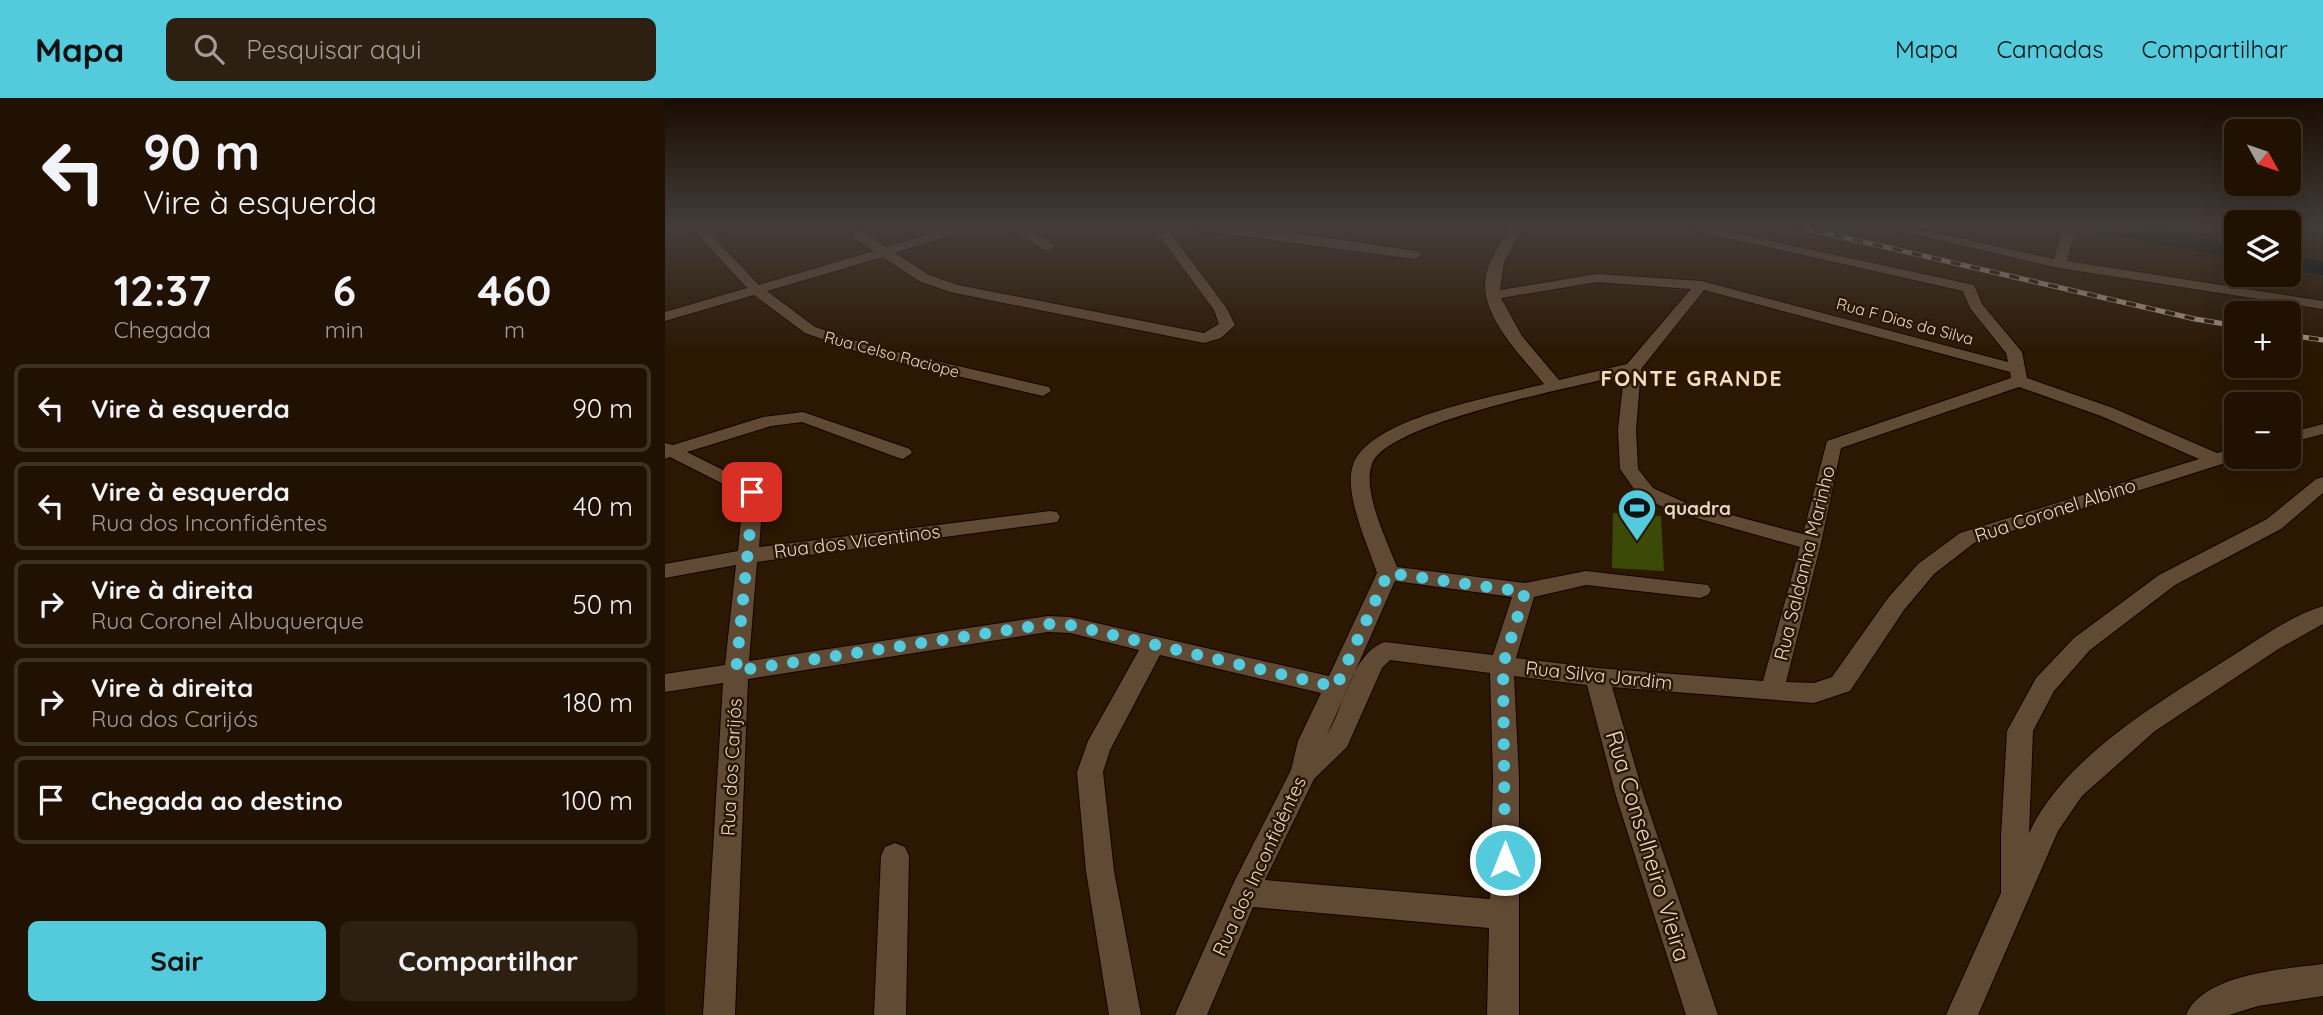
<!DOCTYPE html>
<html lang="pt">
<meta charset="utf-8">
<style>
:root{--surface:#201102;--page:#2d1f11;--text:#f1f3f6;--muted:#a29d99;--line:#3d3124;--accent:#54cadd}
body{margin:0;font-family:Quicksand,sans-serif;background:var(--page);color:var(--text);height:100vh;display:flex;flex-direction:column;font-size:26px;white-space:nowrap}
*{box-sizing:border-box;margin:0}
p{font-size:23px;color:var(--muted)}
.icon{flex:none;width:38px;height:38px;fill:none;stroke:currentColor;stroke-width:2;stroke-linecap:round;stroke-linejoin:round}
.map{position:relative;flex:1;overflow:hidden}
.drawer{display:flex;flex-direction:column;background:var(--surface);width:665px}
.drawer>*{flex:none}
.hud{background:#201102;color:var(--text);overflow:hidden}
.needle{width:46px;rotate:130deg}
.buttons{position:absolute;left:1559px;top:21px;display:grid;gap:14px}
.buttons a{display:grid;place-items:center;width:77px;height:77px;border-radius:10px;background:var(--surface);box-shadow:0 7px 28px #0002,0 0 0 2px var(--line);font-size:35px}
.pin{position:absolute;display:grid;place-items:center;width:60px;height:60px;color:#fff;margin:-30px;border-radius:14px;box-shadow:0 4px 10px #0006}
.me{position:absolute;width:77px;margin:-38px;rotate:0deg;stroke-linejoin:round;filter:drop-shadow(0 0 5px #0008)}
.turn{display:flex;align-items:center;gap:24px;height:147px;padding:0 28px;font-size:32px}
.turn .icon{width:91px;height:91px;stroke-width:2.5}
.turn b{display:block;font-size:49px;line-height:60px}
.eta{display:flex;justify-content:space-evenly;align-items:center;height:119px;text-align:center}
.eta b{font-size:42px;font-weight:700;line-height:49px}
.button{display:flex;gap:14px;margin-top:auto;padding:14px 28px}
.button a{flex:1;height:80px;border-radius:10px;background:var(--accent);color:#111;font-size:28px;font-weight:700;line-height:80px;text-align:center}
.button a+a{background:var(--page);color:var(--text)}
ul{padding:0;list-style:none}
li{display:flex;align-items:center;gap:21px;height:88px;margin:0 14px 10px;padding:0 14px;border:4px solid var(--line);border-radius:10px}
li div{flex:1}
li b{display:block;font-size:26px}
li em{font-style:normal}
header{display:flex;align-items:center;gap:42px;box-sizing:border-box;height:98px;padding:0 35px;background:var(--accent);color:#111}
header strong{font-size:33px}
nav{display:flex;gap:38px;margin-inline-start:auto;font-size:24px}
.search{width:490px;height:63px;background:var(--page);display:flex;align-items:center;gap:18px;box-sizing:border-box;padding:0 24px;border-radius:10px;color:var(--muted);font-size:26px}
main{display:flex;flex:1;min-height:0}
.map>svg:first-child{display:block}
.green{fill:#3c4a07}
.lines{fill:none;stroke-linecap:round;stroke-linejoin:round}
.river{fill:#000b0c;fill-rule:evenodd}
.minor-casing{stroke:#130300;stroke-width:2}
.minor{fill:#614a33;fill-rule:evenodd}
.rail-casing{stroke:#a79787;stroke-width:5}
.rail{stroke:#2b1702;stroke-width:3.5;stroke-dasharray:10;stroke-linecap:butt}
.route{stroke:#54cadd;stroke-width:12;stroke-dasharray:0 21.6}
.labels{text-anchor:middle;stroke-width:5;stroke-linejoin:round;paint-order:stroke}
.far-street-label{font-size:16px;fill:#e6d8cb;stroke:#2b1702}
.poi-label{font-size:19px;font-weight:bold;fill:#e6d8cb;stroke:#2b1702;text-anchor:start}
.street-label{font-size:19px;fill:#e6d8cb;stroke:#2b1702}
.far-district-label{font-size:21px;font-weight:bold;letter-spacing:2px;fill:#f8dcc1;stroke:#2b1702}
.near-street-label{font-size:23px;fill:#e6d8cb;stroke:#2b1702}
</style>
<header>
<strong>Mapa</strong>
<div class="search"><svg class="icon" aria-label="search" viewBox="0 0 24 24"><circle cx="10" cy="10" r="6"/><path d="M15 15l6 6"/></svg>Pesquisar aqui</div>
<nav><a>Mapa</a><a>Camadas</a><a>Compartilhar</a></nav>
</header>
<main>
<section class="drawer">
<div class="hud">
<div class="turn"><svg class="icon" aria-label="left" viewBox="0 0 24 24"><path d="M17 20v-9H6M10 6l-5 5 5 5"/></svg><div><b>90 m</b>Vire à esquerda</div></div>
</div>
<div class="eta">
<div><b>12:37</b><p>Chegada</p></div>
<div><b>6</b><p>min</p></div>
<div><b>460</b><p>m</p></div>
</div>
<ul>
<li><svg class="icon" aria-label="left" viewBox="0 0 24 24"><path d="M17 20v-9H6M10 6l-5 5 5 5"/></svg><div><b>Vire à esquerda</b></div><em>90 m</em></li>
<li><svg class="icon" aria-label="left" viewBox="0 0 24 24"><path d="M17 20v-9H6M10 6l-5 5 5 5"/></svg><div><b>Vire à esquerda</b><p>Rua dos Inconfidêntes</p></div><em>40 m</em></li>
<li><svg class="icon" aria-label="right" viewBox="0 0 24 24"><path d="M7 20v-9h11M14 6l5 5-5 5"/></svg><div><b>Vire à direita</b><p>Rua Coronel Albuquerque</p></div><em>50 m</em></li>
<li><svg class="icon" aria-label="right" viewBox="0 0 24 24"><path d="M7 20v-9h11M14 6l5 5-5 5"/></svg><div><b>Vire à direita</b><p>Rua dos Carijós</p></div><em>180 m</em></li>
<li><svg class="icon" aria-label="arrive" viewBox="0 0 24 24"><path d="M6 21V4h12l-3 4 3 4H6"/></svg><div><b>Chegada ao destino</b></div><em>100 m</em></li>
</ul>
<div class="button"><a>Sair</a><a>Compartilhar</a></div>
</section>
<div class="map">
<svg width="1658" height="917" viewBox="0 0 1658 917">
<rect width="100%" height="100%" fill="#2b1702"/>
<polygon class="green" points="948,415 996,418 999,473 947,470"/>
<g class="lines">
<g class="river">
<polygon points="1424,128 1473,128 1572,147 1572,161 1435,135 1427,133"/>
<polygon points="1624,158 1658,163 1658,177 1624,172"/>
</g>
<g class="minor-casing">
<g id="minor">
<polygon points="25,128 41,131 70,128 46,137 94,187 209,153 189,140 189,134 199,134 221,149 291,128 312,128 230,155 264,177 293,187 539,235 554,226 549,212 487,128 500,128 561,209 570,227 556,240 539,245 285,194 254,183 218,159 102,193 150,229 210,249 384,289 386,293 378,298 199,256 140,235 89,197 0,223 0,214 82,190"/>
<polygon points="341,128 357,128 390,148 383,152 378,151"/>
<path d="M 525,128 C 601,128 675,142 750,153 L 757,157 L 750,161 L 531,132 Z"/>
<path d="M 846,128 L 859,128 L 839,164 L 835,192 L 932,176 L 1036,183 L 1343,264 L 1341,255 L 1305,210 L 1298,193 L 1010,128 L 1036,128 L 1309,187 L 1317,206 L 1357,254 L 1362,280 L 1448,310 L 1552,355 L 1572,350 L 1572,359 L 1579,359 L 1309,445 L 1269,476 L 1239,512 L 1185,593 L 1149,605 L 947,589 L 979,698 L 1053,917 L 1021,917 L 951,698 L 922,587 L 849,578 L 854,679 L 854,917 L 822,917 L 824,830 L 588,809 L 542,917 L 510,917 L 569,784 L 626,672 L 633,643 L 656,595 L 495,557 L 445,652 L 438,674 L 449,773 L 476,917 L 444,917 L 421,773 L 412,674 L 423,643 L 474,552 L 405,535 L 383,534 L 83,581 L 70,917 L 38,917 L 58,585 L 0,594 L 0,576 L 60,567 L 71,467 L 0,480 L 0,466 L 73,453 L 78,401 L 78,397 L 72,393 L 5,359 L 0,361 L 0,345 L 8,347 L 98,319 L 138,314 L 245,351 L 247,355 L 238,361 L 231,359 L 137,324 L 106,328 L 22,354 L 94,390 L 98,401 L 94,449 L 385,413 L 392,414 L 395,419 L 392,424 L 385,425 L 92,464 L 84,563 L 383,518 L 405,519 L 664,578 L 712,475 C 703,447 678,395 688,367 C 704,319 834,298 879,286 C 857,258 813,217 821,177 C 825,159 837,144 846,128 ZM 932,184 L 1026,191 L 962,266 L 894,282 L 857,238 L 836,200 ZM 1039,192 L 1345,274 L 1346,280 L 1162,343 L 1138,436 L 1021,405 L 988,390 L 973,371 L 971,332 L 976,271 ZM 959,277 L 953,332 L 955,371 L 974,398 L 1007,413 L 1135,449 L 1098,583 L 932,570 L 851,560 L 869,499 L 921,487 L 1035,500 L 1043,497 L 1046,492 L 1043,487 L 921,473 L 860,485 L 732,469 C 722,443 697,393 707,366 C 721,325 913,288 959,277 ZM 1354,289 L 1436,318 L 1534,361 L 1295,435 L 1253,466 L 1223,500 L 1167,579 L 1149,585 L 1121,584 L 1156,445 L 1176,350 ZM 730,483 L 847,499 L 828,557 L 720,544 C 687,554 679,610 662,637 ZM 725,562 L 825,575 L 828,679 L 825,801 L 600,782 L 649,681 L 682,649 L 717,570 Z"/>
<polygon points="1214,128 1239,128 1389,161 1399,128 1411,128 1402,163 1658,203 1658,211 1394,170"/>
<polygon points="1658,326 1658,336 1624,345 1624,335"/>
<path d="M 1658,379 L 1658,395 L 1616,431 L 1510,487 L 1425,552 L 1389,593 L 1368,633 L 1364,735 C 1400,658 1495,604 1564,560 C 1593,542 1625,518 1658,508 L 1658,526 L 1615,550 L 1490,633 L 1417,698 L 1393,733 L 1313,917 L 1281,917 L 1336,795 L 1336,738 L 1342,633 L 1371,580 L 1409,540 L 1494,477 L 1602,421 L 1651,381 Z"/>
<polygon points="230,745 240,749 244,758 241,917 209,917 216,758 220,749"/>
<path d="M 1658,866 L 1658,898 L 1593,908 L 1564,917 L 1521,917 C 1538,876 1619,871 1658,866 Z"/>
</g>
</g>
<use href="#minor" class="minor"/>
<g class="rail-casing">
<g id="rail">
<polyline points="1130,128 1530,221 1572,228"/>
<polyline points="1624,237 1658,242"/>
</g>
</g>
<use href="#rail" class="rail"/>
</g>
<linearGradient id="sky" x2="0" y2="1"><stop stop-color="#180d01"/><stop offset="0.5" stop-color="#443c39"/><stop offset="1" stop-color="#443c39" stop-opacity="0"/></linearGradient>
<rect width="1658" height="257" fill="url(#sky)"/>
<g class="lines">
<polyline class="route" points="87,394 88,401 71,573 383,526 405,527 671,589 723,475 860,494 838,567 840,762"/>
</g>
<defs>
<g id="stadium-pin" transform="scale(2.0125)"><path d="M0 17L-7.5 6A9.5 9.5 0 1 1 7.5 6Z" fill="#54cadd" stroke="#2b1702"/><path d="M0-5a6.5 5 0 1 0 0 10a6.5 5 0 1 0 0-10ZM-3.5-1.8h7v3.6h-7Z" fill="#111"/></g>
</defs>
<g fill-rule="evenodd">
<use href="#stadium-pin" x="972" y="410"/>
</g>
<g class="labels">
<g class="far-street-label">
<text transform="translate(1240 223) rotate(15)" y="6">Rua F Dias da Silva</text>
<text transform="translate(227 256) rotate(15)" y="6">Rua Celso Raciope</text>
</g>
<g class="poi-label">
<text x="999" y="417">quadra</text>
</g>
<g class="street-label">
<text transform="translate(1390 412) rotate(-18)" y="7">Rua Coronel Albino</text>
<text transform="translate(192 443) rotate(-7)" y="7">Rua dos Vicentinos</text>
<text transform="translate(1139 465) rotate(-76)" y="7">Rua Saldanha Marinho</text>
<text transform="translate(934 577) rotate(6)" y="7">Rua Silva Jardim</text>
<text transform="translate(66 669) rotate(-87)" y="7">Rua dos Carijós</text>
<text transform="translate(594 768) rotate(-65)" y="7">Rua dos Inconfidêntes</text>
</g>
<g class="far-district-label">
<text x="1027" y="288">FONTE GRANDE</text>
</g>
<g class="near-street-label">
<text transform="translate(983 748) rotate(73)" y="8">Rua Conselheiro Vieira</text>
</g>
</g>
</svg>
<div class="buttons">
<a><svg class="needle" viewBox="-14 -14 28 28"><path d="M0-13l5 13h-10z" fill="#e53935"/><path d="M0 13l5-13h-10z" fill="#a29d99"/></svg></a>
<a><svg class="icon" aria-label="layers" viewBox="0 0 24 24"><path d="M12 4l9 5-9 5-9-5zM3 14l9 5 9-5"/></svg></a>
<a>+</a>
<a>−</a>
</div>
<div class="pin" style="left:87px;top:394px;background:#d93025"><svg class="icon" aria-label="arrive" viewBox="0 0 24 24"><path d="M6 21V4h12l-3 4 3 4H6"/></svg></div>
<svg class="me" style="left:840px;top:762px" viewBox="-20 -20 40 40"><circle r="17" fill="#54cadd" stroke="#fff" stroke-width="3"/><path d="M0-11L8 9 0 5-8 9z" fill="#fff"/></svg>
</div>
</main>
